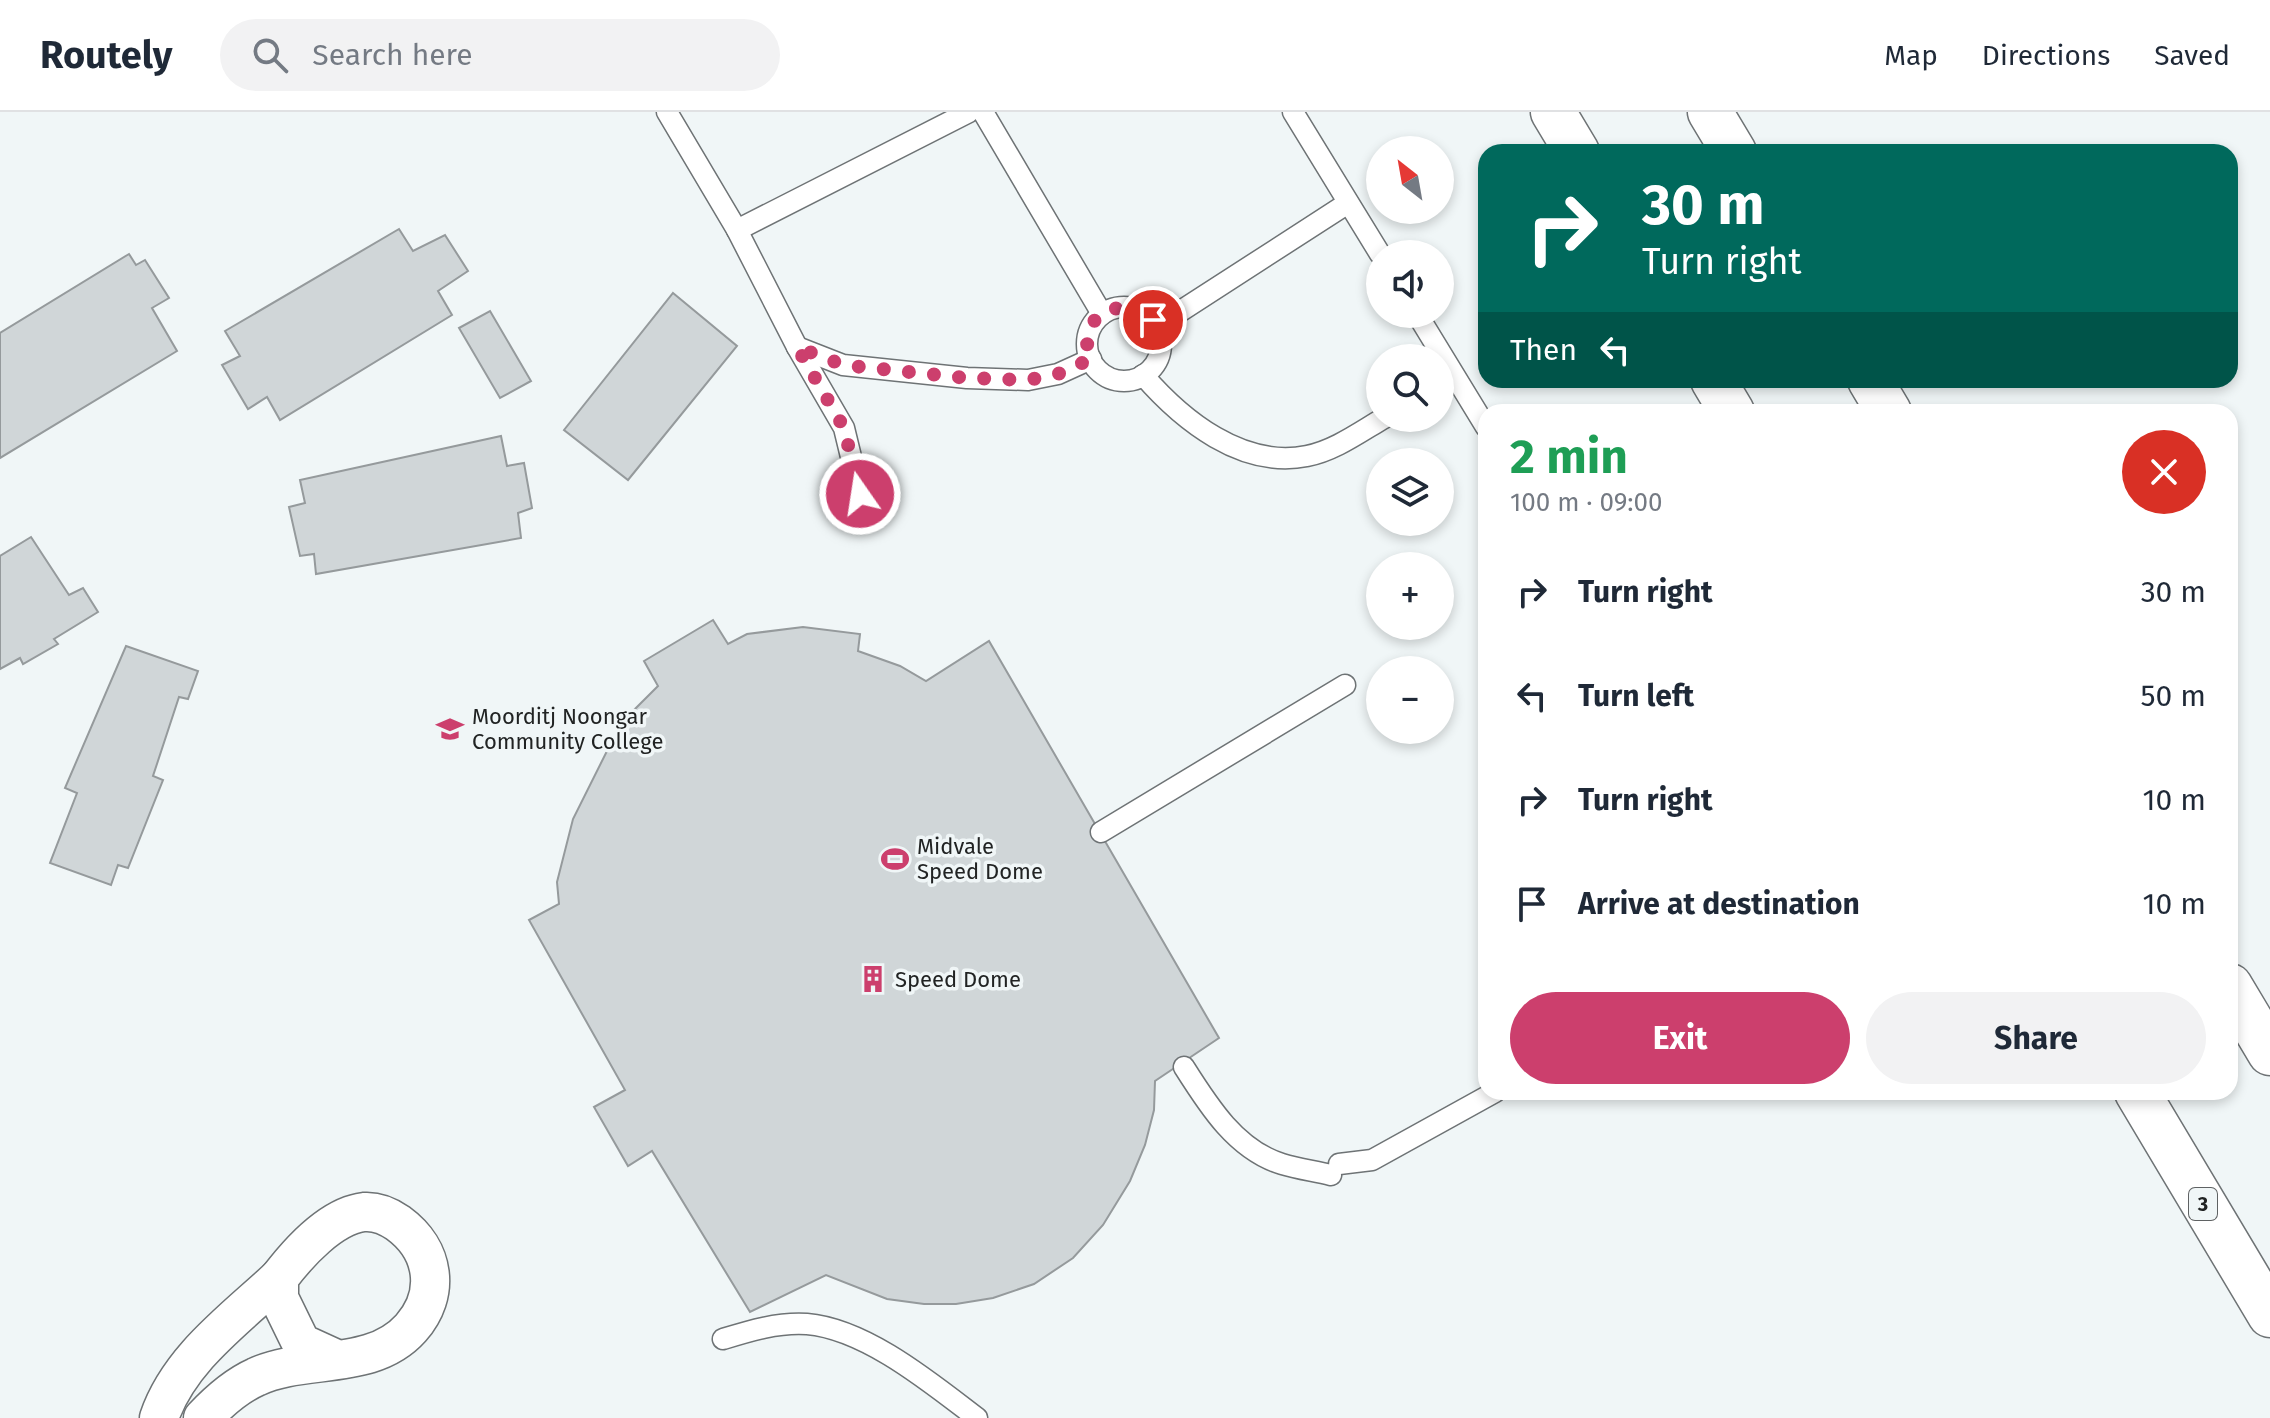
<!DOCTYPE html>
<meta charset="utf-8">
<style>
:root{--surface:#fff;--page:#f2f2f3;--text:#1f2937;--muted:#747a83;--line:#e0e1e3;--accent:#cc3f6d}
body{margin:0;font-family:"Fira Sans",sans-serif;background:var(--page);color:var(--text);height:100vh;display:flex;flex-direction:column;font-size:30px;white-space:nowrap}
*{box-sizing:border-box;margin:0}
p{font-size:26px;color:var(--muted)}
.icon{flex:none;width:44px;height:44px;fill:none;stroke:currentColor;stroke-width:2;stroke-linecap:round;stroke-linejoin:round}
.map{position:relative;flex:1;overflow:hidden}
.details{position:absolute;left:1478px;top:292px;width:760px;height:696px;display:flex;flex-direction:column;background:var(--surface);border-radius:24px;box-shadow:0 4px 12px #0003}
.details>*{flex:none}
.guide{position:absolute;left:1478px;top:32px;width:760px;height:244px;border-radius:24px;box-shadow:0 4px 12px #0003;background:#00695c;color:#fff;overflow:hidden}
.needle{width:52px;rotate:329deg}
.buttons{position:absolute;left:1366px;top:24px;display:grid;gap:16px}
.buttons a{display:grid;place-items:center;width:88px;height:88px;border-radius:50%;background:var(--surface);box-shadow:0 4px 12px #0003;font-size:40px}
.pin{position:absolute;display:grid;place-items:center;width:68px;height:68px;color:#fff;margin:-34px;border:4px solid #fff;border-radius:50%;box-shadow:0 2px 8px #0007}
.me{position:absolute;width:88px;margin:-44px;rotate:347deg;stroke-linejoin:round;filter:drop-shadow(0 0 6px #0008)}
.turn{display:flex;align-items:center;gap:28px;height:168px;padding:0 32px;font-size:36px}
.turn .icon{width:104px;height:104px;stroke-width:2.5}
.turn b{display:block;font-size:56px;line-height:68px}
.then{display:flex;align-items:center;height:76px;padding:0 32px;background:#0003;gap:16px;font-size:30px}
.round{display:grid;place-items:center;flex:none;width:84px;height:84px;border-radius:42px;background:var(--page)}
.summary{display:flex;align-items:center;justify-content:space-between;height:136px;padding:0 32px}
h1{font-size:48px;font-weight:700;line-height:60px;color:#1e9e55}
.primary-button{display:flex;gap:16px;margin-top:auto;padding:16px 32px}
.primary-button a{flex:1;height:92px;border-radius:48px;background:var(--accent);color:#fff;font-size:32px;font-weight:700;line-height:92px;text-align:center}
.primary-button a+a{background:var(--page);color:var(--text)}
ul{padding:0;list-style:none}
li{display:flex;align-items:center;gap:24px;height:104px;padding:0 32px}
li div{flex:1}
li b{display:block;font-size:30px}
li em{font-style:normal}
header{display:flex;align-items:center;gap:48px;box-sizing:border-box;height:112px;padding:0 40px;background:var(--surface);border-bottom:2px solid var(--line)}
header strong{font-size:38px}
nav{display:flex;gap:44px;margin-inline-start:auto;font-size:28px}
.search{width:560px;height:72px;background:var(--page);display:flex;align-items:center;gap:20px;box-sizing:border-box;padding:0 28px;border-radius:44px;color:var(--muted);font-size:30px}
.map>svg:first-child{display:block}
.building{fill:#d0d6d8;stroke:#959a9c;stroke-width:2}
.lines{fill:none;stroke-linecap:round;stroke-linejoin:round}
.service-casing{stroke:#6e7375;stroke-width:23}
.minor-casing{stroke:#6e7375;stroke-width:41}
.trunk-casing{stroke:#6e7375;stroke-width:47}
.service{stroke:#fff;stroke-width:20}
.minor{stroke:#fff;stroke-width:38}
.trunk{stroke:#fff;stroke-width:44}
.route{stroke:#cc3f6d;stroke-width:14;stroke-dasharray:0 25.2}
.labels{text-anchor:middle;stroke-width:7;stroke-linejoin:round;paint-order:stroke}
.shield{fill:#f0f6f7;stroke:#5f6263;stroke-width:2}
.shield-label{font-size:20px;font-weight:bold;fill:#212323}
.poi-label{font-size:22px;fill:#212323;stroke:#f0f6f7;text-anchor:start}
</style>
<header>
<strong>Routely</strong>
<div class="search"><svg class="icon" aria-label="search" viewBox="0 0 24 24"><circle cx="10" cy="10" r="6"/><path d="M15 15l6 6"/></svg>Search here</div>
<nav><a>Map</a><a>Directions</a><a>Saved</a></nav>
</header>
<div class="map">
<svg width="2270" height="1306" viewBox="0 0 2270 1306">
<rect width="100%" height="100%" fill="#f0f6f7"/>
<g class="building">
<polygon points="399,117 413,139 445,123 468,159 438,179 452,203 280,308 267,285 248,297 222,253 240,244 225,219"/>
<polygon points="129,142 136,153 145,148 169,186 152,196 177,239 0,346 0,221"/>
<polygon points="673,181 737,234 628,368 564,318"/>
<polygon points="490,199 531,269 500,286 459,216"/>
<polygon points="501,324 507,354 524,351 532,396 518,401 521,426 316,462 314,442 300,444 289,395 305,391 300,368"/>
<polygon points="31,425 69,483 83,476 98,500 54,527 58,532 23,552 20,546 0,557 0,444"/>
<polygon points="713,508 728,532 747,522 803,515 860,522 858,539 900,554 926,569 989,529 1219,926 1155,969 1154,998 1145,1033 1130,1069 1103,1113 1073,1146 1034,1172 993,1186 956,1192 924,1192 887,1187 826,1163 750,1200 652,1039 628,1054 594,995 625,978 529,808 559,792 557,770 573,707 612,629 633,599 658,574 644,549"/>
<polygon points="126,534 198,559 188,587 179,585 153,664 163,668 128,756 118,753 111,773 50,751 77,681 65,676"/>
</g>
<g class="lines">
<g class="service-casing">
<g id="service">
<polyline points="667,0 737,118 797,235 844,316 860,382"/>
<polyline points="983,0 1102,202"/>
<polyline points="1293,0 1380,142"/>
<polyline points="737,118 969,0"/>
<circle cx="1124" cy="232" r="37"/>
<polyline points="1417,202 1486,315"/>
<polyline points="1156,215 1348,91"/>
<polyline points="797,235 843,253 967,266 1028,268 1058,262 1091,247"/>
<path d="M 1143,263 C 1182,308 1242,357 1307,344 C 1334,339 1360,320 1384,306"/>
<polyline points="1101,720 1345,573"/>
<path d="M 1184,955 C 1208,993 1236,1038 1282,1052 C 1298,1057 1315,1059 1331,1063"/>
<polyline points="1339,1052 1372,1048 1495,980"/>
<path d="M 723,1227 C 749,1219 778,1210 807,1212 C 866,1217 931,1271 977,1306"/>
</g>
</g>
<g class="minor-casing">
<g id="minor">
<path d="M 159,1306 C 179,1247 234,1208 279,1166"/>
<path d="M 203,1306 C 218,1290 236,1274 256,1265 C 304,1242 372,1260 411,1216 C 441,1182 435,1138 398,1111 C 388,1104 378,1099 364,1100 C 331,1104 298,1141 279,1166 L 279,1186 L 301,1231 L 336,1247"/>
</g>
</g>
<g class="trunk-casing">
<g id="trunk">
<polyline points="1553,0 1577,40"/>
<polyline points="1710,0 1734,40"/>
<polyline points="1713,268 1732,300"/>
<polyline points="1870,268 1889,300"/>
<polyline points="2230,874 2270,941"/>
<polyline points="2137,980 2270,1203"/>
</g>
</g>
<use href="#service" class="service"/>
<use href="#minor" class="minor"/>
<use href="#trunk" class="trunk"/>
</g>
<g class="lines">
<path class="route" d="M 860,382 L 844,316 L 797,235 L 843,253 L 967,266 L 1028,268 L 1058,262 L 1091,247 C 1073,206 1121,179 1153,208"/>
</g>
<defs>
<g id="school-bare" transform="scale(2.16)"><path d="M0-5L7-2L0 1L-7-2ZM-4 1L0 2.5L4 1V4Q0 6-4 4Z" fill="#cc3f6d" stroke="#f0f6f7" stroke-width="2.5" paint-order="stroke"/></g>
<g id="stadium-bare" transform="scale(2.16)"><path d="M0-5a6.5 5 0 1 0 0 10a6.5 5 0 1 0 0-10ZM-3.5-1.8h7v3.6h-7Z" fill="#cc3f6d" stroke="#f0f6f7" stroke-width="2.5" paint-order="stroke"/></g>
<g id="building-bare" transform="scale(2.16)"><path d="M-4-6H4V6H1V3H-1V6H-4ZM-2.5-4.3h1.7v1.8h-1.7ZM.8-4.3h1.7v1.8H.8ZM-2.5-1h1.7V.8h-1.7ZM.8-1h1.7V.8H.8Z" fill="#cc3f6d" stroke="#f0f6f7" stroke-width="2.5" paint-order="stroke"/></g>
</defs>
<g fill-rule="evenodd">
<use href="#school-bare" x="450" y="617"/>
<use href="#stadium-bare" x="895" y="747"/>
<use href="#building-bare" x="873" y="867"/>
</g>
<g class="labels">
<rect class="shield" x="2189" y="1076" width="28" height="32" rx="6"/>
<g class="shield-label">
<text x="2203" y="1099">3</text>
</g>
<g class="poi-label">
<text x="472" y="612">Moorditj Noongar<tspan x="472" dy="25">Community College</tspan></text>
<text x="917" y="742">Midvale<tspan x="917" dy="25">Speed Dome</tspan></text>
<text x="895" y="875">Speed Dome</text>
</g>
</g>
</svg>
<div class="buttons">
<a><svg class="needle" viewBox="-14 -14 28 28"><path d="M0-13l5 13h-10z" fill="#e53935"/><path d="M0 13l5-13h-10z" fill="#747a83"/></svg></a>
<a><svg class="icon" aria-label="sound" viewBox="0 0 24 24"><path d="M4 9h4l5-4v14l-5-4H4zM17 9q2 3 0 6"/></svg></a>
<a><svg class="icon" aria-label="search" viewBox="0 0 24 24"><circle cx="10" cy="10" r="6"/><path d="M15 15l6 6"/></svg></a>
<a><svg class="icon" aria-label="layers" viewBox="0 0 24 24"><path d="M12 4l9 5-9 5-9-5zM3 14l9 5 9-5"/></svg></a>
<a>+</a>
<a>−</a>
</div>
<div class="pin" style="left:1153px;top:208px;background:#d93025"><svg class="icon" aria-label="arrive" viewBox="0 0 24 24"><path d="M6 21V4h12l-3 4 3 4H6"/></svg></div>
<svg class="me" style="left:860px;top:382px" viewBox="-20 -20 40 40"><circle r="17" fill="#cc3f6d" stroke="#fff" stroke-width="3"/><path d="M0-11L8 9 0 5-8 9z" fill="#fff"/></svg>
<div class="guide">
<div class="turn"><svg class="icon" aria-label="right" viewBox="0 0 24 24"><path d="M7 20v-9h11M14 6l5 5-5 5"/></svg><div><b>30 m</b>Turn right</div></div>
<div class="then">Then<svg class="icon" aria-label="left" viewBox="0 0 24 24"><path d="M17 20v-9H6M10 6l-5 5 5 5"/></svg></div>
</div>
<section class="details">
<div class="summary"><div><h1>2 min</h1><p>100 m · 09:00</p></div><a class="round" style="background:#d93025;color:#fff"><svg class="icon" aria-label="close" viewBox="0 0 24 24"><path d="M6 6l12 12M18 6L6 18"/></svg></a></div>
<ul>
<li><svg class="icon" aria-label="right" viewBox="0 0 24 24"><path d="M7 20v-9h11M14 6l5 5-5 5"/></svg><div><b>Turn right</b></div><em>30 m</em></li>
<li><svg class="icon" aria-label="left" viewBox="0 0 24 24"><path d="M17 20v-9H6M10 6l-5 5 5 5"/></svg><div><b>Turn left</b></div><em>50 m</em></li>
<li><svg class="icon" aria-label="right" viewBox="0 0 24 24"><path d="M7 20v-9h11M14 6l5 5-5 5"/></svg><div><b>Turn right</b></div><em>10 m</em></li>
<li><svg class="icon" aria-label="arrive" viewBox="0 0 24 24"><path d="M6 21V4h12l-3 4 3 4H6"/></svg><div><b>Arrive at destination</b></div><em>10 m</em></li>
</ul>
<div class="primary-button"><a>Exit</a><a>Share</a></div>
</section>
</div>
